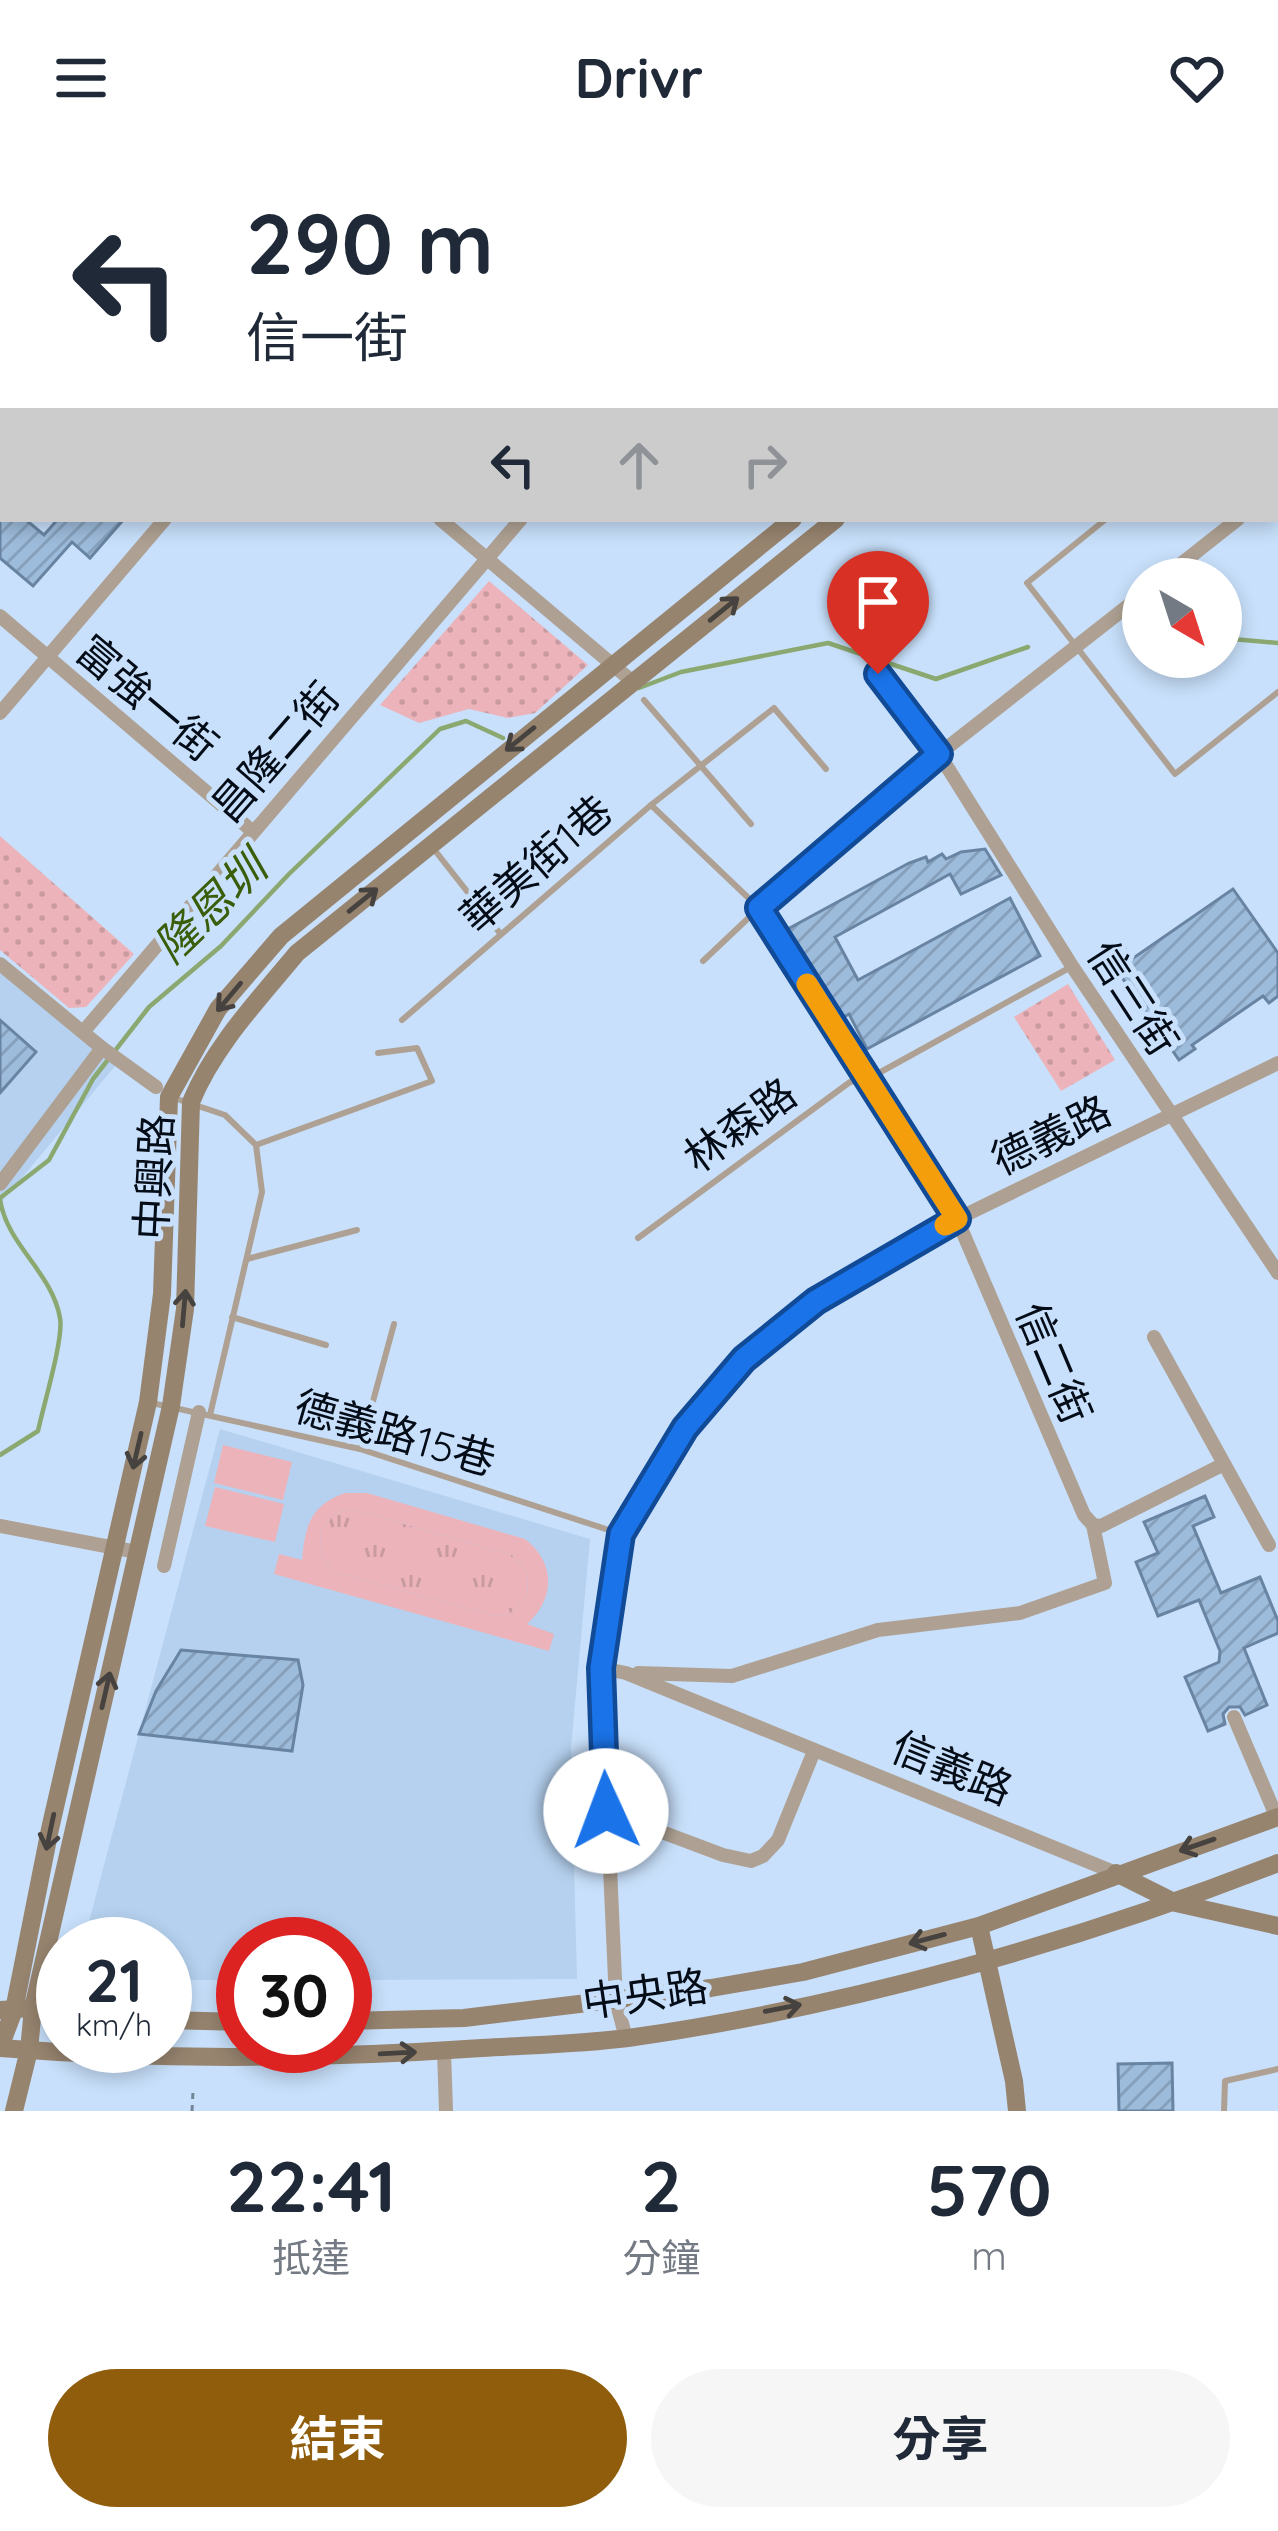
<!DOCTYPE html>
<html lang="zh-TW">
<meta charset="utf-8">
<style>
:root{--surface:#fff;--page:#f6f6f7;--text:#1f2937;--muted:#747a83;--accent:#8f5d0c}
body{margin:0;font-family:Quicksand,"Noto Sans TC",sans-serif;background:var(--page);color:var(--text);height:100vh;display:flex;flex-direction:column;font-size:45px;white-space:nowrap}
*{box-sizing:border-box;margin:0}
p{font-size:39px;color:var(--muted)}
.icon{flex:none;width:66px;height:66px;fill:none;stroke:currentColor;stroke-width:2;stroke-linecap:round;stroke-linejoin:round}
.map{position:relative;height:1955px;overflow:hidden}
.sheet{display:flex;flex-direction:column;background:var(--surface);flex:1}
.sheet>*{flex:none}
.top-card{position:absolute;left:0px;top:0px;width:1278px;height:366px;box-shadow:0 6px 18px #0003;background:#fff;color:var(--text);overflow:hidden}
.needle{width:78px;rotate:141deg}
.tools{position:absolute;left:1122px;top:402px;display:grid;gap:24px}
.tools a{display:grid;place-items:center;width:120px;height:120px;border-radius:50%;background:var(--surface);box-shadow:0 6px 18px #0003;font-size:60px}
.speed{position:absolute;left:36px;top:1761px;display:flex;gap:24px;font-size:60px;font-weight:700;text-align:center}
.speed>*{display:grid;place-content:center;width:156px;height:156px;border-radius:50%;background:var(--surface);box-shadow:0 6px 18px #0003;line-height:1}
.speed small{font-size:30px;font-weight:400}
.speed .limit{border:18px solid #d22;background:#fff;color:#111}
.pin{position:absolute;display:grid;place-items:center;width:102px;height:102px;color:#fff;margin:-123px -51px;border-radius:50% 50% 50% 0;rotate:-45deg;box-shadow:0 0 12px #0007}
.pin .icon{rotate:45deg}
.me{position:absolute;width:132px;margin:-66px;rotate:358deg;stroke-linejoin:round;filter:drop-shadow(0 0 9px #0008)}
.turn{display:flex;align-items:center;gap:42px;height:252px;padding:0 48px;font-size:54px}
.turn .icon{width:156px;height:156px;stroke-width:2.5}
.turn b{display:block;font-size:84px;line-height:102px}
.lanes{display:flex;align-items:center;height:114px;padding:0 48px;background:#0003;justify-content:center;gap:60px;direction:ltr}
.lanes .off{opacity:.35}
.eta{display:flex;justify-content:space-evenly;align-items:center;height:204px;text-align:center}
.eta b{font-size:72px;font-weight:700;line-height:84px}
.action{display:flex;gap:24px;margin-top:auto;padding:24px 48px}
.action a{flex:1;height:138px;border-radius:72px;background:var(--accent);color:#fff;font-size:48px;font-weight:700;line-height:138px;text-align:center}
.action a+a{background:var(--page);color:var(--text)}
header{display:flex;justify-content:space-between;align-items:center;height:156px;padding:0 48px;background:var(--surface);font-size:54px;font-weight:700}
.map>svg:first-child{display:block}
.built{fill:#b5d1ef}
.grass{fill:url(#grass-tufts)}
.park{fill:url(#park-dots)}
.pitch{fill:#ecb4ba;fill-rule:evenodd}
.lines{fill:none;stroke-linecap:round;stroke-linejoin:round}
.stream{stroke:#8ba871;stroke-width:4.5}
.building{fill:url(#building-hatch);stroke:#6884a2;stroke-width:3}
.path{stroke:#748599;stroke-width:3;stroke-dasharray:6 6;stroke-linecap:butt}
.lane{stroke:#aea193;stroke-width:6}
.street{stroke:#aea193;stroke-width:14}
.secondary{stroke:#97846f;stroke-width:18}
.oneway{stroke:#46423f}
.route-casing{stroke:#114b97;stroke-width:30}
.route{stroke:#1a73e8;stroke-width:21}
.slow{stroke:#f59e0b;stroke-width:21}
.labels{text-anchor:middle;stroke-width:10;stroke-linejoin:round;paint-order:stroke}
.street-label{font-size:42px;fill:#040c17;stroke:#c8e0fb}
.water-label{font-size:45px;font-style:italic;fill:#3a5d09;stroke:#c8e0fb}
</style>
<header><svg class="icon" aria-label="menu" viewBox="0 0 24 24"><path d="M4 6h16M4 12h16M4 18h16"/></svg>Drivr<svg class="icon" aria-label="heart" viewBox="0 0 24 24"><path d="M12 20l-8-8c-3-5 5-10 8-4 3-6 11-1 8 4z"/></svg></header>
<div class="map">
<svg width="1278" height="1955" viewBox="0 0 1278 1955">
<defs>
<pattern id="grass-tufts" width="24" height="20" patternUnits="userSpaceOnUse" patternTransform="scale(3)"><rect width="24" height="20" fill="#ecb4ba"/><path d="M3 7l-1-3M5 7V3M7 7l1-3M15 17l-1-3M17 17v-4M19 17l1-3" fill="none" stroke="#c99a9f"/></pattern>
<pattern id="park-dots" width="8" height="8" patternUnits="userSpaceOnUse" patternTransform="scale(3)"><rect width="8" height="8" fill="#ecb4ba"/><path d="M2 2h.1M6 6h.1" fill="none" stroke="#c99a9f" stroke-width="1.8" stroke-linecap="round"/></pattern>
<pattern id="building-hatch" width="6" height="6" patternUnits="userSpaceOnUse" patternTransform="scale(3)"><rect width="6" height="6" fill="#9dbbdb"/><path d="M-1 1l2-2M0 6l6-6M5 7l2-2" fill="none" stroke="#86a0bb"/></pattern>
</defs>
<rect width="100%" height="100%" fill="#c8e0fb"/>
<g class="built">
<polygon points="0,803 121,903 0,1048"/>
<polygon points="220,1273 590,1383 571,1592 577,1823 345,1824 345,1788 243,1788 243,1824 165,1824 165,1788 83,1788"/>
</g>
<polygon class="grass" points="352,1353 512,1399 528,1417 527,1440 511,1457 496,1460 335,1416 322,1402 320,1375 336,1357"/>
<g class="park">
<polygon points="489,425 588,509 535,557 508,562 469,553 419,567 380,549"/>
<polygon points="0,680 134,798 86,851 69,852 0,794"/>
<polygon points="1068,828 1115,904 1061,935 1014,861"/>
</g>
<g class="pitch">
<polygon points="223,1289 292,1306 283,1344 214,1327"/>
<polygon points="215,1331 284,1348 275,1386 205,1370"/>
<path d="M 345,1337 L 367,1337 L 525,1383 C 556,1407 555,1443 527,1468 L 554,1478 L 549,1495 L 274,1418 L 279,1398 L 302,1404 C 305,1371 310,1349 345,1337 ZM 352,1353 L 512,1399 L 528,1417 L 527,1440 L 511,1457 L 496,1460 L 335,1416 L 322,1402 L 320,1375 L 336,1357 Z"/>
</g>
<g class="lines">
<g class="stream">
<polyline points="1141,481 1143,480"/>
<polyline points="1221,482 1278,487"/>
<polyline points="639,532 681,516 828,487 936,523 1028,491"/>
<polyline points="0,1042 49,1004 93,923 149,851 221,790 289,718 440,573 466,565 503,582"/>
<path d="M 0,1043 C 6,1088 52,1116 60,1162 C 64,1182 43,1251 38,1275 L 0,1299"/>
</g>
</g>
<g class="building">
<polygon points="0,363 25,363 44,379 58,363 124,363 90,402 72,386 33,430 0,402"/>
<polygon points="985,693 1001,719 961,738 950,718 835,781 858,824 1010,742 1040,800 867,893 849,858 842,862 786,774 909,707 926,701 928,706 942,698 946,703 961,696"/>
<polygon points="1233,733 1278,797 1278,840 1269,847 1263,840 1192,889 1195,893 1179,904 1105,797 1121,786 1132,803"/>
<polygon points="0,864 36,896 0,937"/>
<polygon points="1205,1340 1214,1361 1193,1370 1221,1437 1260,1421 1278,1465 1278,1477 1244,1492 1267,1549 1245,1559 1240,1551 1229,1551 1223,1558 1225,1568 1208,1575 1185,1521 1219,1506 1220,1495 1199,1444 1158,1460 1136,1406 1158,1397 1144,1366"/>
<polygon points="181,1494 298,1504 303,1529 292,1595 139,1578 156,1535"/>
<polygon points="1172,1907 1173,1955 1119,1955 1118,1908"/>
</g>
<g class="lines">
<polyline class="path" points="192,1955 193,1936"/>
<g class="lane">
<polyline points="952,0 952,3"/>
<polyline points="1275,254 1278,258"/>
<polyline points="1106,363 1027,427 1175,618 1278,536"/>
<polyline points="644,544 751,668"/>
<polyline points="651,649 759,752 703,805"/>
<polyline points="433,692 499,776"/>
<polyline points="402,864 651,649 774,552 826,613"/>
<polyline points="174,942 225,959 256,989 432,925 417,892 378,897"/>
<polyline points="638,1082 850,926 868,923 1069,812"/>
<polyline points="247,1103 357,1074"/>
<polyline points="232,1161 326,1189"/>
<polyline points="152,1247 360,1293 618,1377"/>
<polyline points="210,1259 262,1036 256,989"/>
<polyline points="360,1293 394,1168"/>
<polyline points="1224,1955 1225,1925 1278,1913"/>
</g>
<g class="street">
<polyline points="487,0 490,3"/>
<polyline points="135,3 137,0"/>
<polyline points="473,3 475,0"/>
<polyline points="832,3 835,0"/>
<polyline points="0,154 3,151"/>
<polyline points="1275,334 1278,331"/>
<polyline points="440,363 633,526"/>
<polyline points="1162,423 1238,363"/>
<polyline points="1143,438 939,598 759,752 957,1063 1084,1359 1093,1369 1101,1370 1224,1308"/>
<polyline points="0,460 251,674"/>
<polyline points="878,518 939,598 1072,810 1278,1117"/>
<polyline points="0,557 165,363"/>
<polyline points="0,808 102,892 0,1028"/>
<polyline points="83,876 521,363"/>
<polyline points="102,892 156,931"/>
<polyline points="1154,1181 1269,1389"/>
<polyline points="0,1370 137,1396"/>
<polyline points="164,1410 199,1256"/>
<polyline points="601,1512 626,1517 1116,1717"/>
<polyline points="638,1517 732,1520 878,1474 1020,1457 1105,1427 1093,1369"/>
<polyline points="1234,1561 1277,1662"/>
<polyline points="606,1655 723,1699 751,1705 763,1700 778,1684 814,1595"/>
<polyline points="626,1882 616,1845 601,1512 621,1378 685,1272 744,1203 816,1145 957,1063 1278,907"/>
<polyline points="444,1895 446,1955"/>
</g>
<g class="secondary">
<polyline points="1231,3 1234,0"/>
<polyline points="1268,3 1271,0"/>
<polyline points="1116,1717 1176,1747 1278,1770"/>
<polyline points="979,1770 1014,1925 1017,1955"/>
<polyline points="0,1854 33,1852 63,1857"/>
<polyline points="165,1864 243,1866"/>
<polyline points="345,1865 464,1862 711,1832 803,1816 979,1770 1278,1661"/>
<polyline points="0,1891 14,1854 50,1673 148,1246 162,1138 169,941 218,853 281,780 793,363"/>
<path d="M 0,1892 C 161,1905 322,1903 482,1892 C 531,1889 580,1888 628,1882 C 843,1852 1076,1786 1278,1707"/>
<path d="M 14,1955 L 29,1894 L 33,1852 L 171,1250 L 185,1153 L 191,946 C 214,890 259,843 297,797 L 836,363"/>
</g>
</g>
<defs><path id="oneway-shaft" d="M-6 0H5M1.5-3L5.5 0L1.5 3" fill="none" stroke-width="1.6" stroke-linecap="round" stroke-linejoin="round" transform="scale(3)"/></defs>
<g class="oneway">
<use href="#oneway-shaft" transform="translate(724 453) rotate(-39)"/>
<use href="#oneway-shaft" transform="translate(520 583) rotate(141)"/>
<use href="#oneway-shaft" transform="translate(363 744) rotate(-39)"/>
<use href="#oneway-shaft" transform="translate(229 841) rotate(130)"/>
<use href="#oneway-shaft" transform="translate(184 1152) rotate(-85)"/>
<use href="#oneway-shaft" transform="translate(137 1295) rotate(103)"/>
<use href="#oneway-shaft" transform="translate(106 1534) rotate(-77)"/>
<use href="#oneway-shaft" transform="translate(50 1676) rotate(102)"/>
<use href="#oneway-shaft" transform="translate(1197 1689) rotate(161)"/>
<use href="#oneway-shaft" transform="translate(927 1783) rotate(165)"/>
<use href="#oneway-shaft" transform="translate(783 1852) rotate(-11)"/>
<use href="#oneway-shaft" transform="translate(398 1897) rotate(-3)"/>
</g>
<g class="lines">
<g class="route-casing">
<polyline id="route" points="606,1655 601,1512 621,1378 685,1272 744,1203 816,1145 957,1063 759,752 939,598 878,518"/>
</g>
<use href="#route" class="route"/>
<polyline class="slow" points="807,828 957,1063 945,1069"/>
</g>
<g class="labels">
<g class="street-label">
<text transform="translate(147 542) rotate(40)" y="15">富強一街</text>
<text transform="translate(275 596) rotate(-49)" y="15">昌隆二街</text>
<text transform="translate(536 708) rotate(-41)" y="15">華美街1巷</text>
<text transform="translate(1133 842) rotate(57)" y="15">信三街</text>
<text transform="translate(740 969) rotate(-36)" y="15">林森路</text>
<text transform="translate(1051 979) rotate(-26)" y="15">德義路</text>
<text transform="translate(154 1021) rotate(-87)" y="15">中興路</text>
<text transform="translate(1054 1207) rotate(67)" y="15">信二街</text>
<text transform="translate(395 1277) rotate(16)" y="15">德義路15巷</text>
<text transform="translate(952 1612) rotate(22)" y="15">信義路</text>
<text transform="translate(645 1838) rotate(-8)" y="15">中央路</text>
</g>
<g class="water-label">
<text transform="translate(210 751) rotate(-44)" y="16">隆恩圳</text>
</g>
</g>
</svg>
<div class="tools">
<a><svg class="needle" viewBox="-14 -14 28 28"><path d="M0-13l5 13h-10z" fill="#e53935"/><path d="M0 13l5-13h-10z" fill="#747a83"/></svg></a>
</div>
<div class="speed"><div>21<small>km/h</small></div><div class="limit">30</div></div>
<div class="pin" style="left:878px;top:518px;background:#d93025"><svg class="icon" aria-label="arrive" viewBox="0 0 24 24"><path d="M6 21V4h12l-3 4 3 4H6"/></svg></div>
<svg class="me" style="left:606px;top:1655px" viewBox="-20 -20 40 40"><circle r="19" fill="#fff"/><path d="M0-13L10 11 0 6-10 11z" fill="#1a73e8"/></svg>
<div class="top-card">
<div class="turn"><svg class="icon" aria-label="left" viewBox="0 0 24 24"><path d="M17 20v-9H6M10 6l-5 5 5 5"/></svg><div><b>290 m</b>信一街</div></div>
<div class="lanes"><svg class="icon" aria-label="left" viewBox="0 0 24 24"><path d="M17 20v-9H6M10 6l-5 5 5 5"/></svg><svg class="icon off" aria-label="ahead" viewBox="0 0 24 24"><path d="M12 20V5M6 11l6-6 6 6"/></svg><svg class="icon off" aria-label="right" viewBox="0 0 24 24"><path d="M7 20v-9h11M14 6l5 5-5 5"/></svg></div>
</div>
</div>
<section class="sheet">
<div class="eta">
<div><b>22:41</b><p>抵達</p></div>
<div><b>2</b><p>分鐘</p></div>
<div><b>570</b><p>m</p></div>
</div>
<div class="action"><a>結束</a><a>分享</a></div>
</section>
